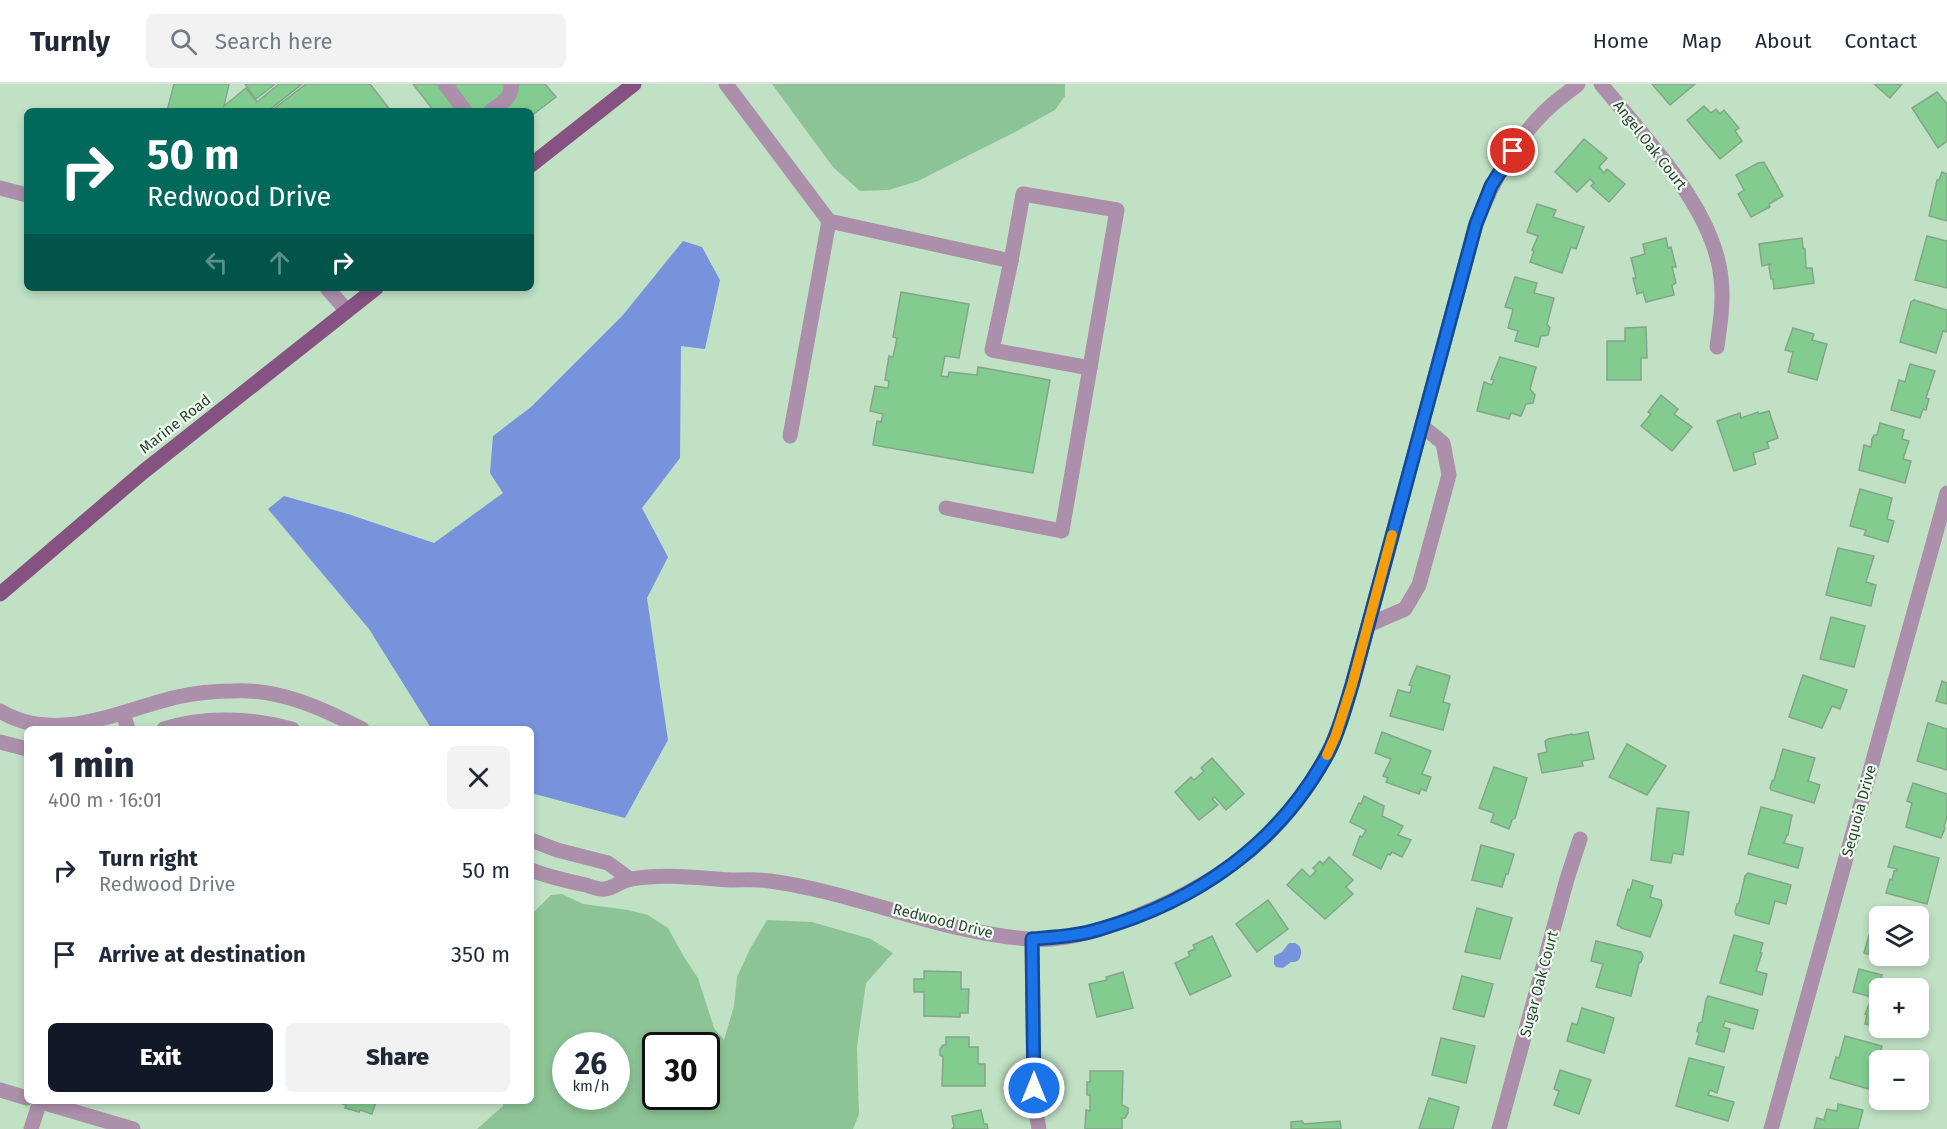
<!DOCTYPE html>
<meta charset="utf-8">
<style>
:root{--surface:#fff;--page:#f2f2f3;--text:#1f2937;--muted:#747a83;--line:#e0e1e3;--accent:#111827}
body{margin:0;font-family:"Fira Sans",sans-serif;background:var(--page);color:var(--text);height:100vh;display:flex;flex-direction:column;font-size:22px;white-space:nowrap}
*{box-sizing:border-box;margin:0}
p{font-size:20px;color:var(--muted)}
.icon{flex:none;width:33px;height:33px;fill:none;stroke:currentColor;stroke-width:2;stroke-linecap:round;stroke-linejoin:round}
.map{position:relative;flex:1;overflow:hidden}
.side{position:absolute;left:24px;top:642px;width:510px;height:378px;display:flex;flex-direction:column;background:var(--surface);border-radius:9px;box-shadow:0 3px 9px #0003}
.side>*{flex:none}
.guide{position:absolute;left:24px;top:24px;width:510px;height:183px;border-radius:9px;box-shadow:0 3px 9px #0003;background:#00695c;color:#fff;overflow:hidden}
.controls{position:absolute;left:1869px;top:822px;display:grid;gap:12px}
.controls a{display:grid;place-items:center;width:60px;height:60px;border-radius:9px;background:var(--surface);box-shadow:0 3px 9px #0003;font-size:30px}
.speed{position:absolute;left:552px;top:948px;display:flex;gap:12px;font-size:30px;font-weight:700;text-align:center}
.speed>*{display:grid;place-content:center;width:78px;height:78px;border-radius:50%;background:var(--surface);box-shadow:0 3px 9px #0003;line-height:1}
.speed small{font-size:15px;font-weight:400}
.speed .limit{border:3px solid #111;border-radius:9px;background:#fff;color:#111}
.pin{position:absolute;display:grid;place-items:center;width:51px;height:51px;color:#fff;margin:-26px;border:3px solid #fff;border-radius:50%;box-shadow:0 2px 6px #0007}
.me{position:absolute;width:66px;margin:-33px;rotate:0deg;stroke-linejoin:round;filter:drop-shadow(0 0 4px #0008)}
.turn{display:flex;align-items:center;gap:21px;height:126px;padding:0 24px;font-size:27px}
.turn .icon{width:78px;height:78px;stroke-width:2.5}
.turn b{display:block;font-size:42px;line-height:51px}
.lanes{display:flex;align-items:center;height:57px;padding:0 24px;background:#0003;justify-content:center;gap:30px;direction:ltr}
.lanes .off{opacity:.35}
.round{display:grid;place-items:center;flex:none;width:63px;height:63px;border-radius:9px;background:var(--page)}
.overview{display:flex;align-items:center;justify-content:space-between;height:102px;padding:0 24px}
h1{font-size:36px;font-weight:800;line-height:45px}
.cta{display:flex;gap:12px;margin-top:auto;padding:12px 24px}
.cta a{flex:1;height:69px;border-radius:9px;background:var(--accent);color:#fff;font-size:24px;font-weight:800;line-height:69px;text-align:center}
.cta a+a{background:var(--page);color:var(--text)}
ul{padding:0;list-style:none}
li{display:flex;align-items:center;gap:18px;height:84px;padding:0 24px}
li div{flex:1}
li b{display:block;font-size:22px}
li em{font-style:normal}
header{display:flex;align-items:center;gap:36px;box-sizing:border-box;height:84px;padding:0 30px;background:var(--surface);border-bottom:2px solid var(--line)}
header strong{font-size:28px}
nav{display:flex;gap:33px;margin-inline-start:auto;font-size:21px}
.search{width:420px;height:54px;background:var(--page);display:flex;align-items:center;gap:15px;box-sizing:border-box;padding:0 21px;border-radius:9px;color:var(--muted);font-size:22px}
.map>svg:first-child{display:block}
.green{fill:#8cc495;fill-rule:evenodd}
.water{fill:#7892dc}
.building{fill:#82cc8f;stroke:#85a589;stroke-width:1.5}
.lines{fill:none;stroke-linecap:round;stroke-linejoin:round}
.minor{stroke:#ac8faa;stroke-width:15}
.major{stroke:#855282;stroke-width:15}
.route-casing{stroke:#114b97;stroke-width:15}
.route{stroke:#1a73e8;stroke-width:10}
.slow{stroke:#f59e0b;stroke-width:10}
.labels{text-anchor:middle;stroke-width:4.5;stroke-linejoin:round;paint-order:stroke}
.street-label{font-size:15px;fill:#334135;stroke:#ecfdee}
</style>
<header>
<strong>Turnly</strong>
<div class="search"><svg class="icon" aria-label="search" viewBox="0 0 24 24"><circle cx="10" cy="10" r="6"/><path d="M15 15l6 6"/></svg>Search here</div>
<nav><a>Home</a><a>Map</a><a>About</a><a>Contact</a></nav>
</header>
<div class="map">
<svg width="1947" height="1045" viewBox="0 0 1947 1045">
<rect width="100%" height="100%" fill="#c0e1c4"/>
<g class="green">
<polygon points="772,0 1065,0 1065,12 1055,26 1017,47 918,97 889,106 860,107 833,83"/>
<path d="M 562,810 L 583,820 L 628,826 L 648,831 L 668,844 L 684,873 L 698,894 L 714,944 L 724,956 L 734,922 L 737,893 L 750,865 L 767,836 L 812,838 L 871,855 L 893,869 L 866,899 L 857,963 L 859,1030 L 853,1045 L 477,1045 L 503,1022 L 503,1017 L 531,1017 L 531,831 L 551,811 ZM 566,962 L 616,962 L 616,1012 L 566,1012 ZM 656,962 L 706,962 L 706,1012 L 656,1012 Z"/>
</g>
<g class="water">
<polygon points="683,157 702,163 720,196 705,265 681,262 680,374 642,424 668,473 647,514 668,656 625,734 531,709 531,645 433,645 431,644 369,545 268,425 284,412 348,430 434,459 503,409 490,389 493,352 531,323 623,231"/>
<path d="M 1289,859 L 1295,859 C 1303,863 1302,869 1299,876 L 1295,878 L 1291,878 L 1283,884 L 1276,883 L 1274,880 L 1274,872 L 1282,868 Z"/>
</g>
<g class="building">
<polygon points="174,0 229,0 224,22 246,4 257,18 279,0 302,0 268,27 167,27"/>
<polygon points="245,0 275,0 256,15"/>
<polygon points="306,0 370,0 391,27 271,27"/>
<polygon points="413,0 545,0 556,13 531,32 531,27 434,27"/>
<polygon points="1652,0 1695,0 1670,21"/>
<polygon points="1874,0 1902,0 1890,14"/>
<polygon points="1937,8 1947,20 1947,57 1938,64 1912,24"/>
<polygon points="1704,22 1711,29 1716,25 1720,30 1724,26 1739,44 1735,47 1742,57 1720,75 1687,36"/>
<polygon points="1584,55 1607,74 1599,83 1604,89 1607,85 1625,100 1609,118 1591,102 1594,99 1590,95 1577,108 1555,88"/>
<polygon points="1764,78 1783,112 1769,120 1770,123 1751,133 1738,110 1744,106 1736,91 1758,79"/>
<polygon points="1942,88 1947,90 1947,137 1929,132 1937,96 1939,96"/>
<polygon points="1537,120 1556,126 1553,133 1584,143 1576,165 1571,163 1562,189 1530,178 1534,167 1532,166 1538,152 1527,148"/>
<polygon points="1927,152 1947,157 1947,204 1915,196"/>
<polygon points="1666,154 1668,164 1671,163 1676,183 1672,183 1676,199 1672,201 1674,211 1646,218 1643,208 1637,210 1633,194 1636,194 1631,174 1645,170 1643,160"/>
<polygon points="1802,154 1803,164 1805,165 1806,184 1812,184 1814,199 1774,205 1773,195 1771,195 1769,183 1770,180 1762,182 1759,160"/>
<polygon points="1515,193 1537,199 1534,209 1554,214 1547,240 1550,244 1548,251 1541,252 1538,263 1515,257 1518,247 1508,244 1513,225 1505,223"/>
<polygon points="901,208 969,220 959,274 945,272 941,292 948,293 949,288 977,291 978,283 1050,296 1033,389 873,361 877,337 881,338 883,330 870,327 875,302 888,304 889,297 885,296 889,272 893,273 897,254 893,253"/>
<polygon points="1914,216 1947,226 1947,244 1946,248 1943,247 1936,269 1900,258 1911,218"/>
<polygon points="1646,243 1647,274 1641,274 1641,296 1607,296 1607,257 1625,257 1625,244"/>
<polygon points="1793,244 1814,250 1812,256 1827,260 1817,296 1788,288 1793,268 1785,266"/>
<polygon points="1500,273 1536,283 1530,305 1535,311 1533,319 1526,320 1521,332 1511,329 1509,335 1477,327 1484,298 1492,301 1494,296 1491,295"/>
<polygon points="1910,280 1935,287 1926,314 1929,315 1926,326 1923,325 1920,334 1891,326 1899,296 1905,298"/>
<polygon points="1661,311 1678,325 1674,330 1692,343 1672,367 1641,342 1651,330 1648,328"/>
<polygon points="1769,327 1778,354 1767,358 1769,364 1753,369 1756,380 1734,387 1717,337 1740,329 1741,334 1758,328 1758,330"/>
<polygon points="1880,339 1904,346 1902,355 1909,357 1903,375 1911,377 1905,399 1859,386 1864,361 1871,363 1872,355 1874,351 1877,351"/>
<polygon points="1860,405 1892,414 1887,435 1894,437 1888,458 1864,451 1866,446 1850,442"/>
<polygon points="1838,464 1874,472 1866,498 1876,501 1871,522 1826,511"/>
<polygon points="1831,533 1865,542 1854,583 1820,575"/>
<polygon points="1417,582 1450,592 1443,618 1450,620 1443,646 1390,632 1398,606 1410,609 1412,602 1409,601"/>
<polygon points="1803,591 1847,606 1840,625 1832,622 1822,644 1789,633"/>
<polygon points="1942,597 1947,599 1947,620 1936,617"/>
<polygon points="1928,639 1947,645 1947,686 1917,677"/>
<polygon points="1382,648 1431,667 1422,690 1431,693 1426,707 1421,705 1419,710 1386,698 1388,694 1383,692 1391,675 1375,669"/>
<polygon points="1588,648 1594,675 1582,677 1583,682 1542,689 1538,670 1547,668 1545,657 1548,655 1572,650 1573,651"/>
<polygon points="1627,660 1666,682 1647,711 1609,693"/>
<polygon points="1783,665 1815,674 1808,697 1820,701 1814,719 1771,706 1770,704 1772,697 1774,696"/>
<polygon points="1212,674 1244,710 1226,726 1215,713 1212,715 1218,721 1199,736 1175,708 1191,693 1194,696 1204,687 1201,684"/>
<polygon points="1494,683 1527,694 1515,734 1512,736 1509,745 1491,738 1494,729 1479,724"/>
<polygon points="1913,699 1947,710 1947,733 1944,742 1945,744 1941,754 1906,743 1912,719 1907,717"/>
<polygon points="1364,712 1384,722 1382,732 1403,742 1398,751 1411,756 1402,773 1392,768 1390,771 1388,770 1381,785 1353,771 1360,752 1362,753 1366,746 1350,738 1359,719 1361,720"/>
<polygon points="1761,723 1792,731 1788,751 1787,751 1784,759 1803,764 1798,784 1748,770"/>
<polygon points="1657,724 1689,728 1683,771 1673,769 1671,779 1651,776"/>
<polygon points="1481,761 1514,770 1508,790 1506,790 1502,803 1472,796"/>
<polygon points="1894,762 1939,774 1927,820 1886,809 1890,795 1892,796 1894,787 1897,787 1897,785 1888,783"/>
<polygon points="1329,773 1353,796 1346,803 1353,810 1325,835 1287,801 1302,785 1310,793 1316,787 1313,784 1320,777 1323,780"/>
<polygon points="1748,789 1791,801 1786,820 1775,817 1769,840 1736,831 1735,828 1737,820 1739,819 1745,792"/>
<polygon points="1633,796 1653,802 1650,813 1661,816 1662,821 1650,853 1621,844 1621,843 1617,841 1628,805 1630,806"/>
<polygon points="1268,816 1288,845 1257,868 1236,840"/>
<polygon points="1477,824 1512,834 1500,875 1465,868"/>
<polygon points="1885,827 1907,832 1884,832"/>
<polygon points="1870,848 1880,851 1880,872 1912,872 1910,878 1908,881 1864,869"/>
<polygon points="1734,851 1763,859 1760,869 1762,869 1756,887 1767,890 1762,911 1720,899"/>
<polygon points="1212,852 1231,892 1190,911 1175,879 1190,872 1188,868 1195,865 1193,861"/>
<polygon points="1596,857 1641,868 1643,872 1641,878 1639,879 1631,912 1596,903 1603,880 1591,877"/>
<polygon points="1859,885 1882,891 1881,894 1908,901 1907,904 1880,904 1880,944 1897,944 1895,948 1865,940 1867,930 1865,930 1872,913 1853,908"/>
<polygon points="924,887 961,888 961,905 969,905 968,929 960,929 960,933 924,932 924,908 914,908 914,895 924,895"/>
<polygon points="1123,888 1133,924 1097,933 1089,900 1107,896 1106,893"/>
<polygon points="1462,892 1493,900 1484,933 1453,925"/>
<polygon points="1708,912 1758,926 1753,945 1725,937 1723,943 1730,945 1724,968 1696,960 1699,949 1697,947 1699,939 1702,938 1706,916"/>
<polygon points="1582,924 1614,934 1604,969 1567,957 1572,939 1577,941"/>
<polygon points="1845,952 1882,962 1869,1005 1830,994 1836,973 1839,974"/>
<polygon points="946,953 969,953 969,963 978,963 978,980 985,980 985,1002 942,1002 943,973 940,971 940,965 943,961 946,961"/>
<polygon points="1441,954 1475,962 1466,999 1432,991"/>
<polygon points="1689,974 1724,983 1717,1009 1710,1006 1708,1011 1734,1018 1728,1037 1676,1022"/>
<polygon points="1560,986 1591,996 1579,1030 1554,1021 1559,1007 1554,1005"/>
<polygon points="1090,987 1123,987 1122,1021 1128,1024 1128,1029 1125,1034 1122,1034 1122,1045 1085,1045 1086,1026 1090,1027 1090,1011 1087,1011 1087,998 1090,998"/>
<polygon points="1429,1014 1459,1023 1453,1045 1419,1045"/>
<polygon points="334,1017 376,1017 372,1030 360,1026 359,1028 345,1024 346,1021"/>
<polygon points="1838,1020 1863,1026 1858,1045 1814,1045 1817,1034 1824,1036 1827,1025 1837,1027"/>
<polygon points="981,1026 984,1040 987,1040 988,1045 952,1045 954,1043 952,1032"/>
<polygon points="1302,1037 1304,1040 1340,1037 1341,1045 1291,1045 1291,1038"/>
</g>
<g class="lines">
<g class="minor">
<polyline points="445,0 465,27"/>
<polyline points="726,0 829,137 790,352"/>
<path d="M 1601,0 C 1644,53 1714,124 1721,194 C 1724,217 1720,240 1717,263"/>
<path d="M 491,27 C 500,20 513,14 511,0"/>
<polyline points="0,104 27,111"/>
<polyline points="829,137 1011,177 1023,110 1117,126 1062,447 946,424"/>
<polyline points="1011,177 992,266 1090,284"/>
<polyline points="327,204 347,227"/>
<polyline points="1368,541 1405,525 1419,501 1449,391 1443,359 1422,342"/>
<path d="M 0,627 C 56,661 121,626 177,613 C 195,609 214,607 232,607 C 278,604 322,624 362,645"/>
<polyline points="123,629 128,645"/>
<path d="M 164,645 C 204,632 252,634 292,645"/>
<polyline points="0,658 27,665"/>
<polyline points="531,756 557,766 608,779 630,795"/>
<path d="M 531,786 C 549,793 567,797 586,801 C 592,803 599,806 605,805 C 614,804 622,796 631,795 C 664,789 698,794 731,796 C 744,796 757,795 770,797 C 858,809 941,849 1030,855 C 1066,858 1109,844 1141,830 C 1223,797 1287,748 1328,668 C 1339,647 1345,623 1352,601 L 1476,140 C 1492,98 1518,50 1553,20 C 1561,13 1570,7 1578,0"/>
<polyline points="1032,855 1034,1017 1039,1045"/>
<polyline points="0,1006 27,1014"/>
<polyline points="38,1017 133,1045"/>
<polyline points="31,1045 40,1017"/>
<polyline points="1499,1045 1567,795 1580,755"/>
<polyline points="1771,1045 1947,409"/>
</g>
<g class="major">
<polyline points="531,81 634,0"/>
<polyline points="0,510 143,388 376,204"/>
</g>
</g>
<g class="lines">
<g class="route-casing">
<path id="route" d="M 1034,1004 L 1032,855 C 1055,853 1078,852 1100,845 C 1197,817 1279,760 1328,669 C 1339,648 1345,624 1352,601 L 1476,140 L 1491,102 L 1513,67"/>
</g>
<use href="#route" class="route"/>
<polyline class="slow" points="1327,671 1336,651 1352,601 1392,451"/>
</g>
<g class="labels">
<g class="street-label">
<text transform="translate(1650 61) rotate(52)" y="5">Angel Oak Court</text>
<text transform="translate(175 340) rotate(-38)" y="5">Marine Road</text>
<text transform="translate(1859 727) rotate(-75)" y="5">Sequoia Drive</text>
<text transform="translate(943 837) rotate(14)" y="5">Redwood Drive</text>
<text transform="translate(1539 900) rotate(-75)" y="5">Sugar Oak Court</text>
</g>
</g>
</svg>
<div class="controls">
<a><svg class="icon" aria-label="layers" viewBox="0 0 24 24"><path d="M12 4l9 5-9 5-9-5zM3 14l9 5 9-5"/></svg></a>
<a>+</a>
<a>−</a>
</div>
<div class="speed"><div>26<small>km/h</small></div><div class="limit">30</div></div>
<div class="pin" style="left:1513px;top:67px;background:#d93025"><svg class="icon" aria-label="arrive" viewBox="0 0 24 24"><path d="M6 21V4h12l-3 4 3 4H6"/></svg></div>
<svg class="me" style="left:1034px;top:1004px" viewBox="-20 -20 40 40"><circle r="17" fill="#1a73e8" stroke="#fff" stroke-width="3"/><path d="M0-11L8 9 0 5-8 9z" fill="#fff"/></svg>
<div class="guide">
<div class="turn"><svg class="icon" aria-label="right" viewBox="0 0 24 24"><path d="M7 20v-9h11M14 6l5 5-5 5"/></svg><div><b>50 m</b>Redwood Drive</div></div>
<div class="lanes"><svg class="icon off" aria-label="left" viewBox="0 0 24 24"><path d="M17 20v-9H6M10 6l-5 5 5 5"/></svg><svg class="icon off" aria-label="ahead" viewBox="0 0 24 24"><path d="M12 20V5M6 11l6-6 6 6"/></svg><svg class="icon" aria-label="right" viewBox="0 0 24 24"><path d="M7 20v-9h11M14 6l5 5-5 5"/></svg></div>
</div>
<section class="side">
<div class="overview"><div><h1>1 min</h1><p>400 m · 16:01</p></div><a class="round"><svg class="icon" aria-label="close" viewBox="0 0 24 24"><path d="M6 6l12 12M18 6L6 18"/></svg></a></div>
<ul>
<li><svg class="icon" aria-label="right" viewBox="0 0 24 24"><path d="M7 20v-9h11M14 6l5 5-5 5"/></svg><div><b>Turn right</b><p>Redwood Drive</p></div><em>50 m</em></li>
<li><svg class="icon" aria-label="arrive" viewBox="0 0 24 24"><path d="M6 21V4h12l-3 4 3 4H6"/></svg><div><b>Arrive at destination</b></div><em>350 m</em></li>
</ul>
<div class="cta"><a>Exit</a><a>Share</a></div>
</section>
</div>
